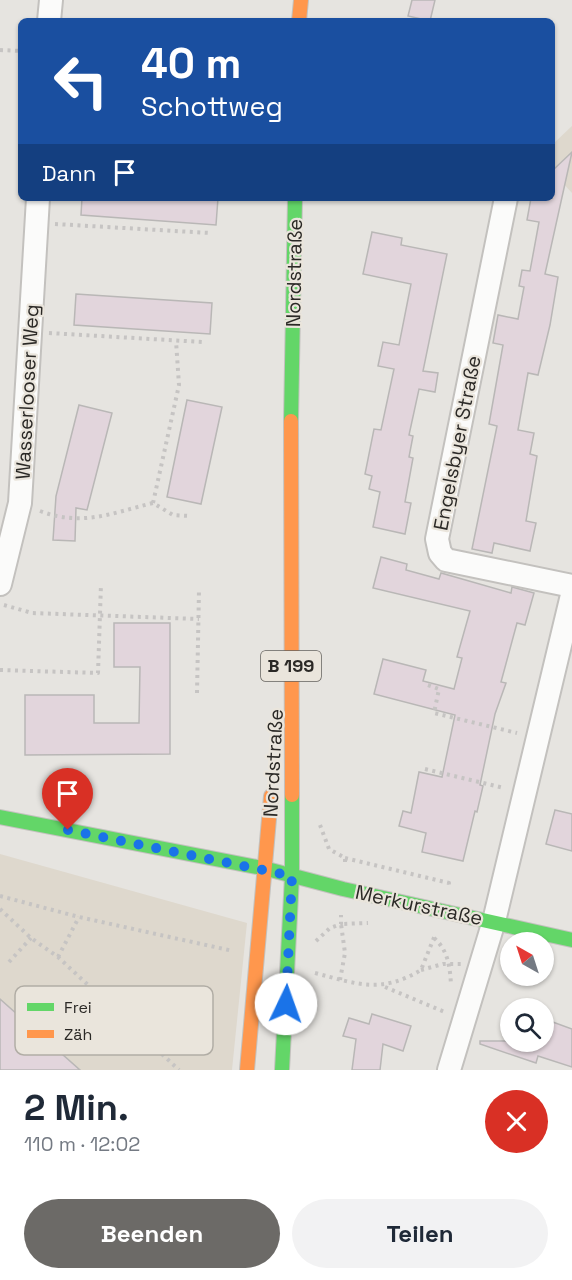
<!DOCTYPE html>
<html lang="de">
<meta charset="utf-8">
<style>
:root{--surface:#fff;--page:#f2f2f3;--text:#1f2937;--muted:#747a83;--accent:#6c6a67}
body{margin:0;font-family:"Space Grotesk",sans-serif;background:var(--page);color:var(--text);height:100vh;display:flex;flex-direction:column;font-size:22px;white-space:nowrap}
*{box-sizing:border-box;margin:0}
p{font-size:20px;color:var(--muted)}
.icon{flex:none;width:33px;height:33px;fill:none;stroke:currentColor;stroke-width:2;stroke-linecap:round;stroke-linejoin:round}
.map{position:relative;height:1070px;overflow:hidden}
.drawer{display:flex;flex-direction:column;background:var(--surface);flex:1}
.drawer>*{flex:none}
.banner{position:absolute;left:18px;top:18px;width:537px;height:183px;border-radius:9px;box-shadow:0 2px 4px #0004;background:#1a4fa0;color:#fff;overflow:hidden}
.needle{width:39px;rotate:321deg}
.buttons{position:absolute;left:500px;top:932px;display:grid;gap:12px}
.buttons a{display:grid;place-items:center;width:54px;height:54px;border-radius:50%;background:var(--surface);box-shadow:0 2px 4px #0004;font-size:30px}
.pin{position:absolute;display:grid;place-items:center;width:51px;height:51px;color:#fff;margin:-62px -26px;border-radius:50% 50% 50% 0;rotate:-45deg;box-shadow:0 0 6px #0007}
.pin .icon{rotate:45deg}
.me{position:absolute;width:66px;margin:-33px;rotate:3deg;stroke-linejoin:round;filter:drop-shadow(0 0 4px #0008)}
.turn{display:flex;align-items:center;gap:21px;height:126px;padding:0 24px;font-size:27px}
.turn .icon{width:78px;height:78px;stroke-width:2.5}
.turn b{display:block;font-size:42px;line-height:51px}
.then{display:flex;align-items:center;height:57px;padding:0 24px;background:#0003;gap:12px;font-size:22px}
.round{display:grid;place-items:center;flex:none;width:63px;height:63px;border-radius:32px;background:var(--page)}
.head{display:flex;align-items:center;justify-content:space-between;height:102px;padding:0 24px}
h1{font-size:36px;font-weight:600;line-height:45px}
.button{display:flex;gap:12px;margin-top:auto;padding:12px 24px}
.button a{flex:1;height:69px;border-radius:36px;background:var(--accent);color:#fff;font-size:24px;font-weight:600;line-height:69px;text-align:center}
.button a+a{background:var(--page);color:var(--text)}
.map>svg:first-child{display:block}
.built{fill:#ded8cd}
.building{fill:#e2d5dc;stroke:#b9b7b6;stroke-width:1.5}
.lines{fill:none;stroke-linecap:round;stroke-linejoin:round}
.street-casing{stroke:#c3c1be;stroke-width:26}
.fast-casing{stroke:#c3c1be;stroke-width:16}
.slow-casing{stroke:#c3c1be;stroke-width:16}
.path{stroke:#c6c4c3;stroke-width:4;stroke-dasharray:3 4.5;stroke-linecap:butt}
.street{stroke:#fbfbfa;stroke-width:22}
.fast{stroke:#63d668;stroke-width:14}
.slow{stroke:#ff974d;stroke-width:14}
.route{stroke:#1a73e8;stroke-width:10;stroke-dasharray:0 18}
.labels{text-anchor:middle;stroke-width:4.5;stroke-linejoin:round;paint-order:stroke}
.shield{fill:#eae5dc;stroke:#64615d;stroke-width:1.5}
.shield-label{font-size:18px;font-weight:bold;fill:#2b2926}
.street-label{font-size:20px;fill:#2b2926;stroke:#eae5dc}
.key{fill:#eae5dc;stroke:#b1ada5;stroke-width:1.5}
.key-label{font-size:16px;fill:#2b2926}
</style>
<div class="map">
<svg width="572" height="1070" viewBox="0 0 572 1070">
<rect width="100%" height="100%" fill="#e6e4e0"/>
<g class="built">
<polygon points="572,126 572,193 552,171 552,145"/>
<polygon points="0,854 247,923 232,1070 0,1070"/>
</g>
<g class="building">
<polygon points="412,0 435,0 430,21 408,16"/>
<polygon points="572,152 545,274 558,277 550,325 538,375 528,373 518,430 534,433 530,454 537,456 526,521 536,523 530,551 494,543 492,553 472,549 497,426 489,424 503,345 493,343 498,315 518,319 524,287 519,286 522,270 530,271 539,222 527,220 531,198 552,198 552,171"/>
<polygon points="82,198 218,198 216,225 81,215"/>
<polygon points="372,232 402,238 401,245 447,254 423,371 438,373 435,392 419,389 409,435 413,436 409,457 413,458 405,502 411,503 405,534 373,527 380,492 369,489 372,476 365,474 374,429 381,430 394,369 378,366 383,342 399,345 411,284 363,274"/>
<polygon points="76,294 212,303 210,334 74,325"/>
<polygon points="187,400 222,407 201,504 167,497"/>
<polygon points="79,405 112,413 87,510 76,508 75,541 53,540 56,496"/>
<polygon points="381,557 407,564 406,570 439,579 441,573 511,593 512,587 534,593 525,625 517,623 501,682 506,683 495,714 480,785 483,786 477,812 475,811 463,861 422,852 426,833 399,826 403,811 411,813 419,772 442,777 455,715 374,694 383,659 426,670 423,681 454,689 462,658 457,657 470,611 373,588"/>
<polygon points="114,623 170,623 170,754 25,755 25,695 94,695 94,723 139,723 140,667 114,667"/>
<polygon points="555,810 572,814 572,851 546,844"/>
<polygon points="0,999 80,1070 0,1070"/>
<polygon points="372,1014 411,1026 403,1051 383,1044 380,1070 352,1070 356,1039 343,1036 349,1018 369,1024"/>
<polygon points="550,1021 572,1029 572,1067 538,1056 536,1063 480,1044 480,1041 543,1041 543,1027 548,1029"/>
</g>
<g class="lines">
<g class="street-casing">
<g id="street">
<polyline points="49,21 51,0"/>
<polyline points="506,198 437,539 440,553 446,560 572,586"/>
<polyline points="0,584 20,503 38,198"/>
<polyline points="449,1070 494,921 572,595"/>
</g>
</g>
<g class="fast-casing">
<g id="fast">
<polyline points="291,421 295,198"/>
<polyline points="0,817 267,869 343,889 572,940"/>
<polyline points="282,1070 292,876 292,795"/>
</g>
</g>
<g class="slow-casing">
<g id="slow">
<polyline points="299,21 301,0"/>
<polyline points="291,421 292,795"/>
<polyline points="247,1070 271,796"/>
</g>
</g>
<g class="path">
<polyline points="0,50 21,51"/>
<polyline points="55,224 210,233"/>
<polyline points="49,333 202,342"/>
<polyline points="153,503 179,385 176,341"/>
<path d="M 40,511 C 82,527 112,513 153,503 L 173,515 L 190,516"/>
<polyline points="4,605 32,613 199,619"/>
<polyline points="0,670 98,673 101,584"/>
<polyline points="428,685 439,689 434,713 517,733"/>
<polyline points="197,693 199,590"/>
<polyline points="425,769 504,788"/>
<polyline points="320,825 329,849 345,858 345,863"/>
<polyline points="345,858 449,883 448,887"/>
<polyline points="0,896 79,917 233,951"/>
<polyline points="0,909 31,938 58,957 179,1070"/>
<path d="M 434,938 C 448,950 450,967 451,985"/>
<polyline points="316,941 330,928 341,924 341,915"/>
<polyline points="58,957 79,917"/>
<polyline points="9,962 31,938"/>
<polyline points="421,970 443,964 461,964"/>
<path d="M 315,973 C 357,984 381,994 421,970 L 435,935"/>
<polyline points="340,980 345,953 341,924 368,923"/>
<polyline points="385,987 447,1013"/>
</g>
<use href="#street" class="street"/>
<use href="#fast" class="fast"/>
<use href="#slow" class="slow"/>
</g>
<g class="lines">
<polyline class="route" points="68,830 292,876 286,1004"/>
</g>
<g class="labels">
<rect class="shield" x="261" y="651" width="60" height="30" rx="4.5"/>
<g class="shield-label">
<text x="291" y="672">B 199</text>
</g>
<g class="street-label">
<text transform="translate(294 273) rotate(-89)" y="7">Nordstraße</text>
<text transform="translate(27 392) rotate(-87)" y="7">Wasserlooser Weg</text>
<text transform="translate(457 443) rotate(-79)" y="7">Engelsbyer Straße</text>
<text transform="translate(273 763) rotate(-87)" y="7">Nordstraße</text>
<text transform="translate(419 905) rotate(12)" y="7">Merkurstraße</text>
</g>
</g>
<rect x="15" y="986" width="198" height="69" rx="9" class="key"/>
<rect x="27" y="1003" width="27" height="8" fill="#63d668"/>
<rect x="27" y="1030" width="27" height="8" fill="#ff974d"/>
<g class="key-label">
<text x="64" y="1013">Frei</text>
<text x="64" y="1040">Zäh</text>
</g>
</svg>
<div class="buttons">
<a><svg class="needle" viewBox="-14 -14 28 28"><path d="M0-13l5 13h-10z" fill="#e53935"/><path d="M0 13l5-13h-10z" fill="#747a83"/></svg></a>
<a><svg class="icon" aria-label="search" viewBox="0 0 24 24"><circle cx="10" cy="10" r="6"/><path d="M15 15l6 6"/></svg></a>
</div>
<div class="pin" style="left:68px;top:830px;background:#d93025"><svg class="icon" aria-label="arrive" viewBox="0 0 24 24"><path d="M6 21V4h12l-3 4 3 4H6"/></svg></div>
<svg class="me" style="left:286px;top:1004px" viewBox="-20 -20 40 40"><circle r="19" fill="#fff"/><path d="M0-13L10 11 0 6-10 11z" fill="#1a73e8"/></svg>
<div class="banner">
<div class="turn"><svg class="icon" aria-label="left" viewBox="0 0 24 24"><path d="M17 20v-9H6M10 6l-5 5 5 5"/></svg><div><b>40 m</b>Schottweg</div></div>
<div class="then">Dann<svg class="icon" aria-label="arrive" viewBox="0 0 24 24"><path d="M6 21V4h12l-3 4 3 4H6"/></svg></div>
</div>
</div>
<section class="drawer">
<div class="head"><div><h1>2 Min.</h1><p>110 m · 12:02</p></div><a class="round" style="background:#d93025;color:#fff"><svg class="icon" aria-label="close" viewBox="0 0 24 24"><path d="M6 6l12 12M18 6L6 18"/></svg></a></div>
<div class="button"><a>Beenden</a><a>Teilen</a></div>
</section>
